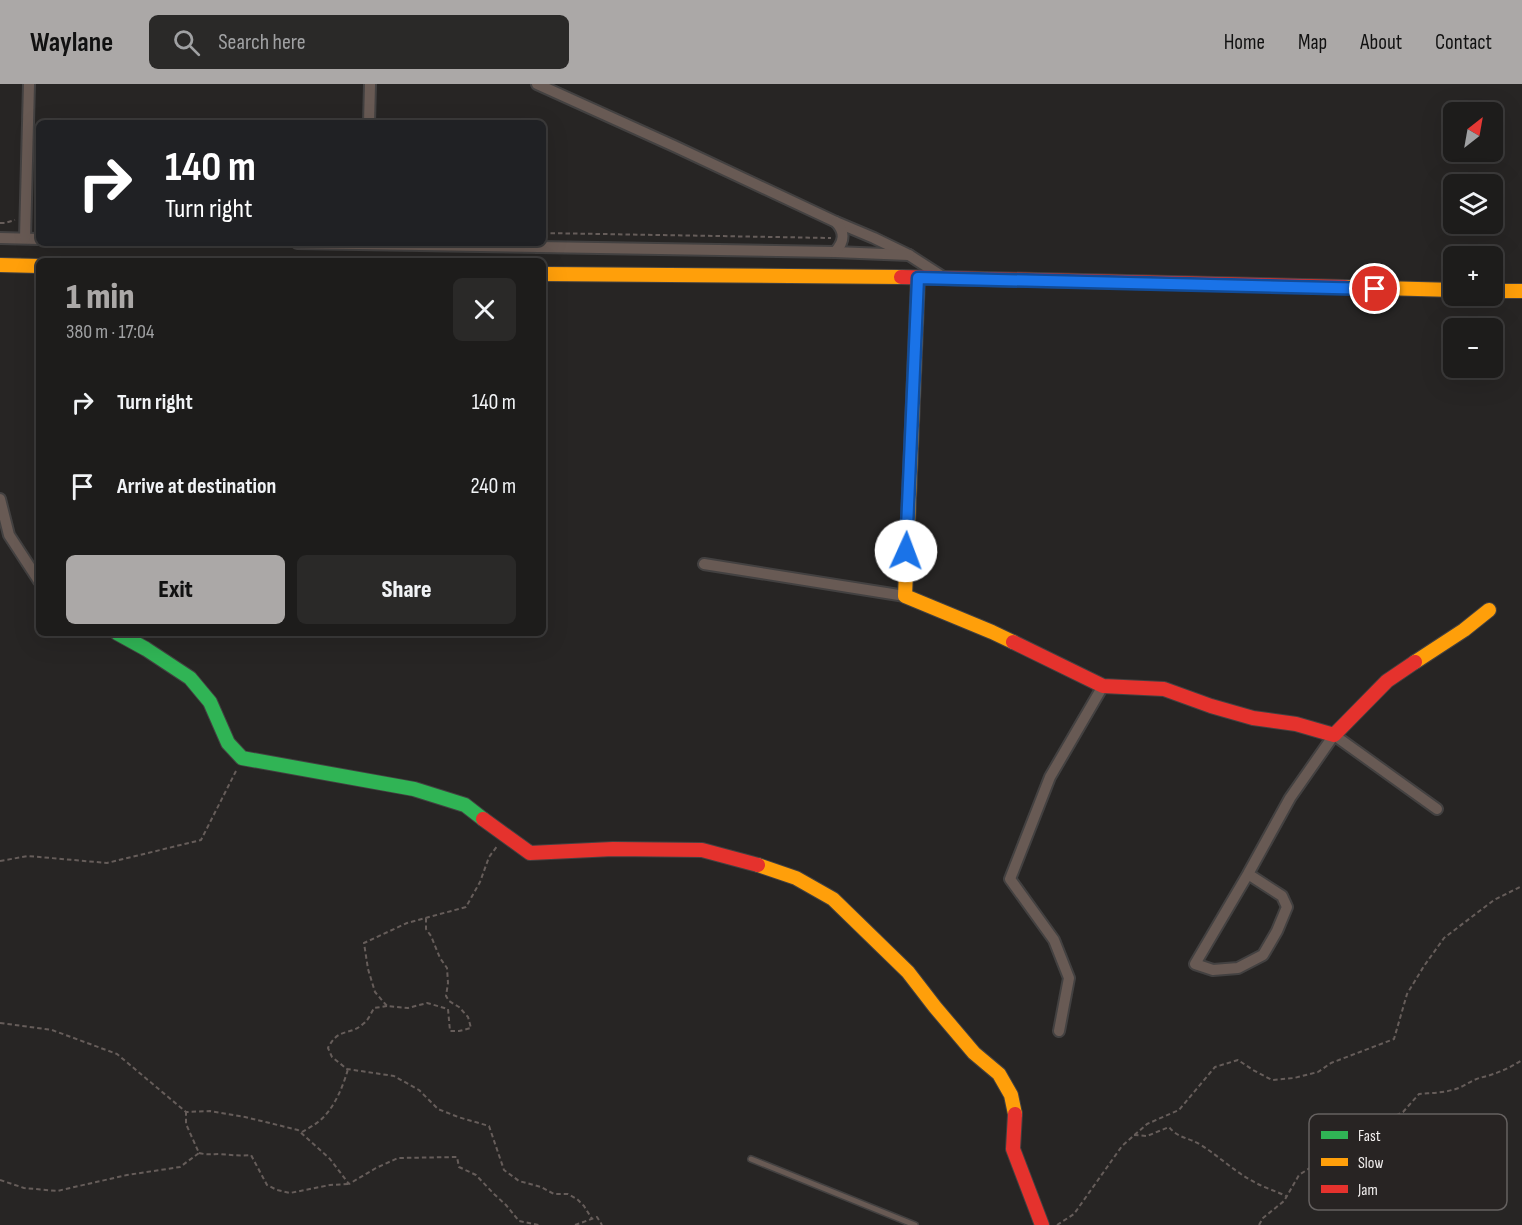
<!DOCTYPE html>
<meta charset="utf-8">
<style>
:root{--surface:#1d1c1b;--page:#2a2928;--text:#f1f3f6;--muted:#a0a1a3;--line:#3b3a3a;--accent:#aba8a7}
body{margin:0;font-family:"Sofia Sans Condensed",sans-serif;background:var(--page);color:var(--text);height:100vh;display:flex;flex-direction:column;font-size:22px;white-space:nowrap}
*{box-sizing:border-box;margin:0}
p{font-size:20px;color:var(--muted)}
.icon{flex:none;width:33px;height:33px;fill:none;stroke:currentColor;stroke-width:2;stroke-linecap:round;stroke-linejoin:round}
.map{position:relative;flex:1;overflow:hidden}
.drawer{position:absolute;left:36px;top:174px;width:510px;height:378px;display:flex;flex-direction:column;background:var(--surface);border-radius:9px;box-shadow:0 6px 24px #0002,0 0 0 2px var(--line)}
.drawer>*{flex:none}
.hud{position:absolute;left:36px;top:36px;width:510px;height:126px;border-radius:9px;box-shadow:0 6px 24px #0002,0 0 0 2px var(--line);background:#202124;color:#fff;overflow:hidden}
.needle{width:39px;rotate:31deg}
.tools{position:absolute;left:1443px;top:18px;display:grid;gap:12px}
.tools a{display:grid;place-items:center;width:60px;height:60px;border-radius:9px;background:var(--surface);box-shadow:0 6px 24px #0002,0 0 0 2px var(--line);font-size:30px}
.pin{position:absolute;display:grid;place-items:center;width:51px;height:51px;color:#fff;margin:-26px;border:3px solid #fff;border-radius:50%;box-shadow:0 2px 6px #0007}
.me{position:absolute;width:66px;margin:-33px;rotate:2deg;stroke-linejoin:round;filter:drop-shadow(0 0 4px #0008)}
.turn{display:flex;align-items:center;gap:21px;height:126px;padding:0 30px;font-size:27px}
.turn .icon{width:78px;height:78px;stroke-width:2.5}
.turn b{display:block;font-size:42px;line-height:51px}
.round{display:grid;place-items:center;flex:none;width:63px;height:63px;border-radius:9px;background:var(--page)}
.summary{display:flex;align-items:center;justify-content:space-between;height:102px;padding:0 30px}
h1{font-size:36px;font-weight:800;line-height:45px;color:var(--accent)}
.primary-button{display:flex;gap:12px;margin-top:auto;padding:12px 30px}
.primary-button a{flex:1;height:69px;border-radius:9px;background:var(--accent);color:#111;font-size:24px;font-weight:800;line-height:69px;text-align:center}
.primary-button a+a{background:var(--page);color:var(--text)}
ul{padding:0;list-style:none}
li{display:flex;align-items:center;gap:18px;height:84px;padding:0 30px}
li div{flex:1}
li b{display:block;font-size:22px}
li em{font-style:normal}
header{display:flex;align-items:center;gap:36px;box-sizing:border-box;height:84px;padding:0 30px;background:var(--accent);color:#111}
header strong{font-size:28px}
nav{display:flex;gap:33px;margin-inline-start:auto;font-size:21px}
.search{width:420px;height:54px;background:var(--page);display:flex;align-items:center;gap:15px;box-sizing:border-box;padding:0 21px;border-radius:9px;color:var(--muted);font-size:22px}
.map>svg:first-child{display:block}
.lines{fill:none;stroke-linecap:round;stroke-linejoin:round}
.lane-casing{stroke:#434141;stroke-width:8}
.street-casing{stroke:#434141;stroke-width:14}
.fast-casing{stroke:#434141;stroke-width:16}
.slow-casing{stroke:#434141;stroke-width:16}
.jam-casing{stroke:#434141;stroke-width:16}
.path{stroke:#665d5a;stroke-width:2;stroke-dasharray:4.5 3;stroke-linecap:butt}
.lane{stroke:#685a54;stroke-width:5}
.street{stroke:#685a54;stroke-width:10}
.fast{stroke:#30b455;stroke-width:14}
.slow{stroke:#ff9f0a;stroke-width:14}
.jam{stroke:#e5322d;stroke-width:14}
.route-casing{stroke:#114b97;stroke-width:15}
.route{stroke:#1a73e8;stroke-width:10}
.key{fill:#282423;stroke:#656160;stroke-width:1.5}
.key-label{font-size:16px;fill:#f2efee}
</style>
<header>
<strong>Waylane</strong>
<div class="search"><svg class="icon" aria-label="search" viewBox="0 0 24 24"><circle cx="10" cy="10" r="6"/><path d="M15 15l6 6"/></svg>Search here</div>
<nav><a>Home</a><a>Map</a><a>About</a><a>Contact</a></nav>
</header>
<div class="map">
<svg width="1522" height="1141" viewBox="0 0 1522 1141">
<rect width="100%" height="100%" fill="#272524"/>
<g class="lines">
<g class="lane-casing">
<polyline id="lane" points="751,1075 915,1141"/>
</g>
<g class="street-casing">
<g id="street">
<polyline points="537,0 674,62 836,138 874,154 909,171 943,193"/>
<polyline points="369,39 370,0"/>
<polyline points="0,154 39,155"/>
<polyline points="25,154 29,0"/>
<polyline points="297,159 835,168 909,171"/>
<path d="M 835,168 C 844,158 846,149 836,138"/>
<polyline points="0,415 9,451 39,497"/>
<polyline points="704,480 905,512"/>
<polyline points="1248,790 1282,812 1287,823 1277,847 1263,871 1238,884 1213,886 1195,880 1248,790 1290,714 1334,651 1437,725"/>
<polyline points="1059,947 1069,894 1054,856 1010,795 1050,693 1103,602"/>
</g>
</g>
<g class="fast-casing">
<polyline id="fast" points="117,549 146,565 190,594 210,618 228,659 242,674 414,705 465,721 483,735"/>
</g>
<g class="slow-casing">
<g id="slow">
<polyline points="0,181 39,182"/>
<polyline points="543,190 901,193"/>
<polyline points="918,194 905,512 992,548 1013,558"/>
<polyline points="1345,203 1454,206"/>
<polyline points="1492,207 1522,207"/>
<polyline points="1415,578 1464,546 1489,526"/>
<polyline points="758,781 796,794 833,815 908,888 935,923 974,969 999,990 1011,1011 1015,1030"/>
</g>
</g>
<g class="jam-casing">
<g id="jam">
<polyline points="901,193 1345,203"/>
<polyline points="1013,558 1103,602 1164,605 1211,622 1253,634 1296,640 1334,651 1387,597 1415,578"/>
<polyline points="483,735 530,769 613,765 702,766 758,781"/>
<polyline points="1015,1030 1013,1065 1042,1141"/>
</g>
</g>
<g class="path">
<polyline points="0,139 5,139 15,136"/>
<polyline points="543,149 831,154"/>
<polyline points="0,777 28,772 107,779 201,756 236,687"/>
<polyline points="426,834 426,845 431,852 440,874 447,884 448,899 446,912 449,917 459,923 468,933 471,944 459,947 450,947 448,925 427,919 408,924 387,922 375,908 368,885 364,859 407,839 466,823 480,798 489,773 498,761"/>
<path d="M 387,922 L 374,924 C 371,929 368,937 363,940 C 350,952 338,943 328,964 L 332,973 L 347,985 L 394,992 L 419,1006 L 438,1025 L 458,1033 L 489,1042 L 504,1086 L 519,1097 L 541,1103 L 554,1110 L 568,1110 L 577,1115 L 584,1122 L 592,1135"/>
<polyline points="0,939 52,946 117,970 186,1028 210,1027 245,1033 298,1046 330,1075 349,1100 376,1084 398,1074 457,1073 459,1083 476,1091 494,1110 506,1121 519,1137 539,1141"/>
<path d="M 302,1048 C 307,1045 313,1042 318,1038 C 333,1027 343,1003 348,985"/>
<path d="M 1134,1051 L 1147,1052 L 1169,1043 C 1179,1055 1188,1053 1201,1061 C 1220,1073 1236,1089 1256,1099 C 1265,1104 1276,1107 1286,1112"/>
<path d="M 199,1069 C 207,1071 212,1070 220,1070 C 230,1071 240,1072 251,1071 L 267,1101 L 277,1106 L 290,1109 L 330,1101 L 349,1100"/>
<polyline points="0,1096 24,1104 57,1107 127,1091 180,1083 199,1069 186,1040 186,1028"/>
<polyline points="575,1141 597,1133 602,1141"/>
<polyline points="1057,1141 1074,1130 1122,1062 1147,1040 1179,1026 1215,983 1238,976 1253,986 1272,996 1294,994 1318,988 1331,979 1394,955 1407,910 1424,882 1444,854 1494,816 1522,802"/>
<path d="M 1259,1141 L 1263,1134 L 1284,1117 L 1299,1091 L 1313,1082 L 1321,1073 L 1359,1054 L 1371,1044 L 1403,1028 L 1419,1010 C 1430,1009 1441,1009 1452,1006 C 1463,1004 1472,995 1483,993 C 1496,990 1510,984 1522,976"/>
</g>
<use href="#lane" class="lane"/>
<use href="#street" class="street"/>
<use href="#fast" class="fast"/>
<use href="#slow" class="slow"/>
<use href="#jam" class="jam"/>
</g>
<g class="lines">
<g class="route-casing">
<polyline id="route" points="906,467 918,194 1375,205"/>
</g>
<use href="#route" class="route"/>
</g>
<rect x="1309" y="1030" width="198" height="96" rx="9" class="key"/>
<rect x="1321" y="1047" width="27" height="8" fill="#30b455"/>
<rect x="1321" y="1074" width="27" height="8" fill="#ff9f0a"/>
<rect x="1321" y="1101" width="27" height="8" fill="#e5322d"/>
<g class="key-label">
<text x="1358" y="1057">Fast</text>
<text x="1358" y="1084">Slow</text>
<text x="1358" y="1111">Jam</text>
</g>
</svg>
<div class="tools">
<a><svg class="needle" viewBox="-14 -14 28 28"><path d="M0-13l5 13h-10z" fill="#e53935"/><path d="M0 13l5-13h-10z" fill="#a0a1a3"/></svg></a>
<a><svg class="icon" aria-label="layers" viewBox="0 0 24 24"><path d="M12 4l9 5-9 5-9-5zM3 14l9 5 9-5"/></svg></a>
<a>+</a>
<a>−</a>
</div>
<div class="pin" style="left:1375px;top:205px;background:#d93025"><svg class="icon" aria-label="arrive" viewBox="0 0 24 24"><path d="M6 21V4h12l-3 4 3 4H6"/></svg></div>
<svg class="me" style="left:906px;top:467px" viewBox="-20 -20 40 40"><circle r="19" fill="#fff"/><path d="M0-13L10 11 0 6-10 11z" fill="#1a73e8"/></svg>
<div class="hud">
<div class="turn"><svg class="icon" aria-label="right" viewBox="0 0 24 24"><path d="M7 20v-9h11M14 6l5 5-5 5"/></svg><div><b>140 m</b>Turn right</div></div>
</div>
<section class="drawer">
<div class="summary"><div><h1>1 min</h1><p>380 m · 17:04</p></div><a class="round"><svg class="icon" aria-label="close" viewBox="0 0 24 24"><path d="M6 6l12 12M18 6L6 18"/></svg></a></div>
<ul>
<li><svg class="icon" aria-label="right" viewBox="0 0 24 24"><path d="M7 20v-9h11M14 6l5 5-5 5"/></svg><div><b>Turn right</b></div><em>140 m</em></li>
<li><svg class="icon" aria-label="arrive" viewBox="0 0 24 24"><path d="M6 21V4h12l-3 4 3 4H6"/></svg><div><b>Arrive at destination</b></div><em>240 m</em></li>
</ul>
<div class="primary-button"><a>Exit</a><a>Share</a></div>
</section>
</div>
